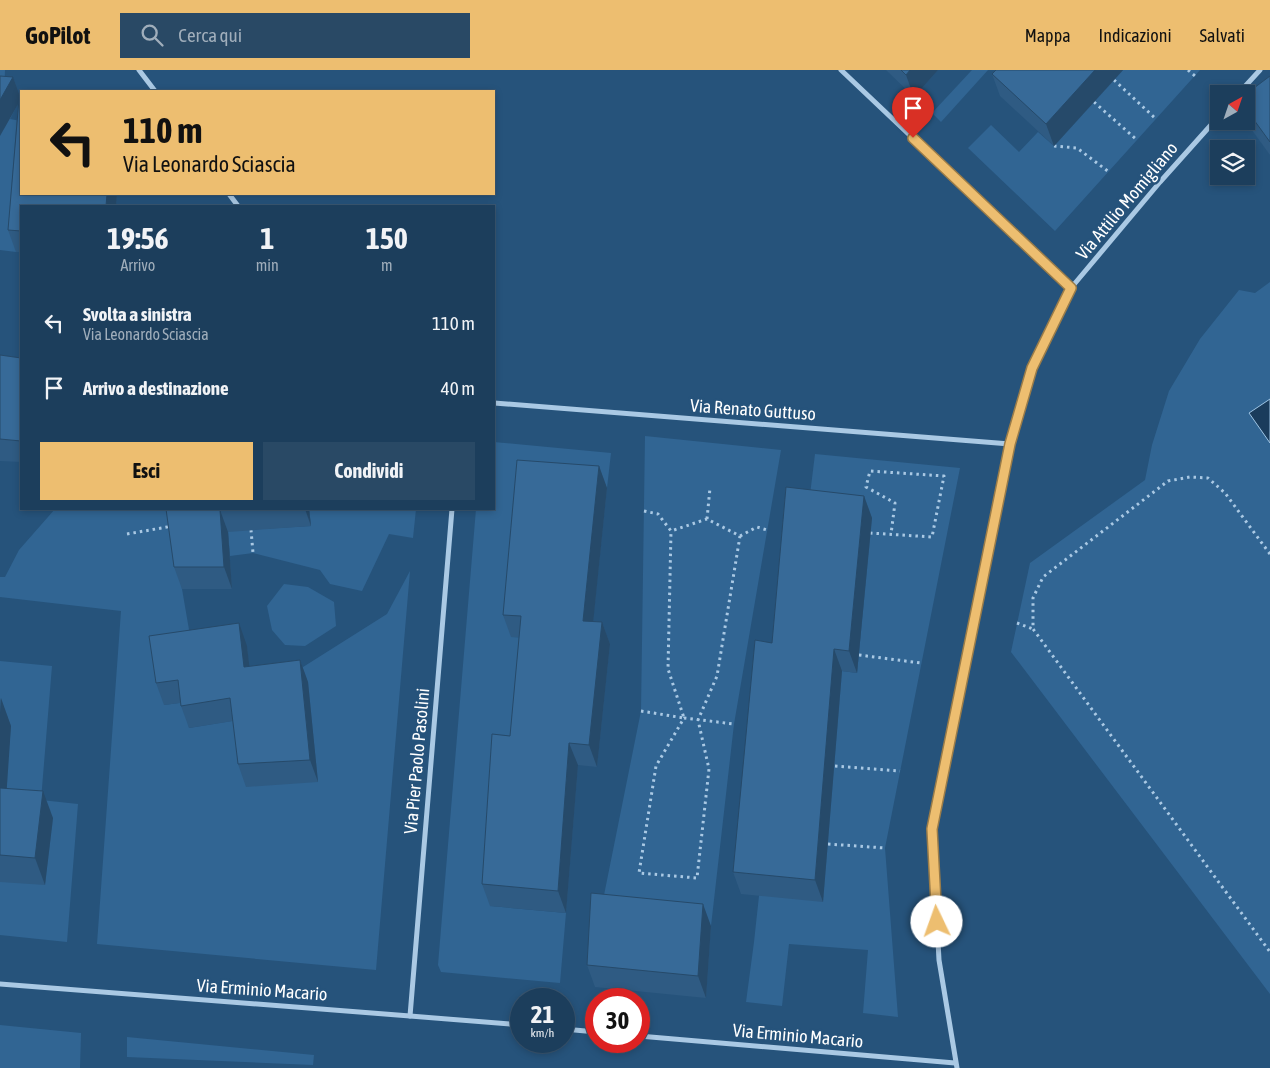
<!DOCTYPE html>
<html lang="it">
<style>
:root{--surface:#1c3e5c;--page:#294965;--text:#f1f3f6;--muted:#a0aebb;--line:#3a5772;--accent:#edbe70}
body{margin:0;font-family:"Asap Condensed",sans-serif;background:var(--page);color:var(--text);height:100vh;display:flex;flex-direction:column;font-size:19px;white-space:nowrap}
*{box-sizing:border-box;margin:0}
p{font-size:16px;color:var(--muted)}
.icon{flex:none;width:28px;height:28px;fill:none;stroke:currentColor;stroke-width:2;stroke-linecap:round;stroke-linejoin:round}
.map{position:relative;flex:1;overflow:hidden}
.sheet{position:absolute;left:20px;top:135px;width:475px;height:305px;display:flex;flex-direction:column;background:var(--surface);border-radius:0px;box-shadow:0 2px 8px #0003,0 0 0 1px var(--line)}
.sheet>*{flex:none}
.top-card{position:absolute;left:20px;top:20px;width:475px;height:105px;border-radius:0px;box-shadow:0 2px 8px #0003,0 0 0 1px var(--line);background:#edbe70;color:#111;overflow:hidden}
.needle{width:32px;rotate:40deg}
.controls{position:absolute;left:1210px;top:15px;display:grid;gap:10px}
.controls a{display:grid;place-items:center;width:45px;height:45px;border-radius:0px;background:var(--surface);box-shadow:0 2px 8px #0003,0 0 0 1px var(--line);font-size:25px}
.speed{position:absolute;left:510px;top:918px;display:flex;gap:10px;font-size:25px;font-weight:700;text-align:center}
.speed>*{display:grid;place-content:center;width:65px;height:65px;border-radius:50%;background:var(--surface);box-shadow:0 2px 8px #0003,0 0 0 1px var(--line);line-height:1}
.speed small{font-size:12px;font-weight:400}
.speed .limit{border:8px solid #d22;background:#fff;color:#111}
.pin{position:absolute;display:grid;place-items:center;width:42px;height:42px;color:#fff;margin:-51px -21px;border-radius:50% 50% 50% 0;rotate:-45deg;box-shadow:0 0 5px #0007}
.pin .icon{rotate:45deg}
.me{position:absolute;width:55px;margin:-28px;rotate:357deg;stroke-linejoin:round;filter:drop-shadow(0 0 4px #0008)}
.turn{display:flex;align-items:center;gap:18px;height:105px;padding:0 20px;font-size:22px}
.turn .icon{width:65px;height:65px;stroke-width:2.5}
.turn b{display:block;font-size:35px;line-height:42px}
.eta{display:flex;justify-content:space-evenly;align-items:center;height:85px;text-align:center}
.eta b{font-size:30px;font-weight:700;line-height:35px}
.action{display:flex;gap:10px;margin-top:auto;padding:10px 20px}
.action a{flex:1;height:58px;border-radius:0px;background:var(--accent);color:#111;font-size:20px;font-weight:700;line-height:58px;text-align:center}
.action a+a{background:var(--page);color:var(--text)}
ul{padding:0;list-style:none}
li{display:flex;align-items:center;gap:15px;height:65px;padding:0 20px}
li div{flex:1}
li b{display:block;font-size:19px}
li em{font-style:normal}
header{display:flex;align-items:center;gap:30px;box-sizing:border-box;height:70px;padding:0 25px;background:var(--accent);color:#111}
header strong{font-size:24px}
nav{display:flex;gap:28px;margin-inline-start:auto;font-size:18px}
.search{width:350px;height:45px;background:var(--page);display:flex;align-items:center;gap:12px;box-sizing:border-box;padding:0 18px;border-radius:0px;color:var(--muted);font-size:19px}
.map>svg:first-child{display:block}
.green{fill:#316593}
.water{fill:#1a3c5c;stroke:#9fc5e5}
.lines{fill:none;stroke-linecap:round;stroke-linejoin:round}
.path{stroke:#aac9e4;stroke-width:3;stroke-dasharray:2.5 4;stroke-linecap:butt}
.street{stroke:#aac9e4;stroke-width:5}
.wall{fill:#2f5b83}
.shaded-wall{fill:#264a6a}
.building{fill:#376a98;stroke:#264a6a}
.route-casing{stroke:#9a7c49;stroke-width:12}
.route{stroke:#edbe70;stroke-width:9}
.labels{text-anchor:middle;stroke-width:5;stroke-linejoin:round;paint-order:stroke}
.street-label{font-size:18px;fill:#fff;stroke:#26537b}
</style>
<header>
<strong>GoPilot</strong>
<div class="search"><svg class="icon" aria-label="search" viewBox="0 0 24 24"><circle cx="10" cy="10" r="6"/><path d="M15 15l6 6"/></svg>Cerca qui</div>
<nav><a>Mappa</a><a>Indicazioni</a><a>Salvati</a></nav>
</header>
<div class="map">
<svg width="1270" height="998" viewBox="0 0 1270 998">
<rect width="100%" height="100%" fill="#26537b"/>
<g class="green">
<polygon points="0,0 5,0 4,27 21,28 10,49 21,51 21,116 16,182 0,180"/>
<polygon points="972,0 988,0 941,52 932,43"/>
<polygon points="1123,0 1200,0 1055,161 968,78 991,55 1019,82 1038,62 1054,76"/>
<polygon points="1270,212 1270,924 1011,582 1030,493 1145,410 1152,375 1169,321 1200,269 1239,220 1255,223"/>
<polygon points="645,366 781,380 734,654 711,856 600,845 641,641"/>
<polygon points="494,372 611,383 607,418 525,412 511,567 529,568 490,836 566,843 560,913 441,902 438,895 476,439 494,439"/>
<polygon points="815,384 960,398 885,778 898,947 863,943 868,880 789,874 782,936 746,932 754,872 759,826 842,601 857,603 870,463 808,441"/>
<polygon points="55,439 171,439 182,519 193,583 164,635 186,632 189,658 238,650 273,616 387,544 410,501 376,900 97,874 121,541 0,527 0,507 5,507 19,480"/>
<polygon points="309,439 416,439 413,468 389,464 362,521 330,514 320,500 253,483 230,486 228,461 311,456"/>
<polygon points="284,514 308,517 334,532 336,556 305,576 285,575 272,560 267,536"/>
<polygon points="0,591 52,596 41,730 78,734 67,872 0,865"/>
<polygon points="0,955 81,963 80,998 0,998"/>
<polygon points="127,967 314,985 313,995 127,987"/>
</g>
<polygon class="water" points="1270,329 1270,373 1249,343"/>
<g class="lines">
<g class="path">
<polyline points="1188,0 1195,6"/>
<polyline points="1114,10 1156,49"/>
<polyline points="1094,32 1137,70"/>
<polyline points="1054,76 1077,78 1109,102"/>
<polyline points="644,441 658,444 671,461 707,449 740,466 717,606 698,650 709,699 697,808 639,803 656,696 684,648 734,654"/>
<polyline points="707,449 710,418"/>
<polyline points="251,460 253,483"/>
<polyline points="870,463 932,467 944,406 870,401 866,417 895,433 891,464"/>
<polyline points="127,464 173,456"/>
<polyline points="740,466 757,457 767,460"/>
<polyline points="1270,484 1225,423 1208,408 1190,407 1168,411 1043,507 1033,528 1033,559 1270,882"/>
<polyline points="1017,553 1033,559"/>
<polyline points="859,585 921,593"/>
<polyline points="641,641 684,648 668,599 671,461"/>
<polyline points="835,696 900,701"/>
<polyline points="828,774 885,778"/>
</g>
<g class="street">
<polyline points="139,0 155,21"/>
<polyline points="841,0 1071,218"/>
<polyline points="1238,24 1260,0"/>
<polyline points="229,124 238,136"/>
<polyline points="494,333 1010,374"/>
<polyline points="0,914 410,946 521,955"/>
<polyline points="410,946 452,439"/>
<polyline points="564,959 596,962"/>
<polyline points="639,966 955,993"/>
<polyline points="957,998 939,890 932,759 1010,374 1032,298 1071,218 1160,112 1219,46"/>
</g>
</g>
<g class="wall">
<polygon points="886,0 938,0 914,27"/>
<polygon points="1123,0 1054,76 1000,26 992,4"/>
<polygon points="1270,6 1270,85 1249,56 1246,48 1246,24"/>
<polygon points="13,7 21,29 21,124 117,124 116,136 21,136 21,182 16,182 8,160 18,34"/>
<polygon points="0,285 21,288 21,392 0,391"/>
<polygon points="599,396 607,418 593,552 602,552 610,574 597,697 578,695 566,843 490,836 482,814 510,666 519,567 511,567 503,545"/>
<polygon points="864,426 872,448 857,603 842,601 823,832 741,824 733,802 772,573"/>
<polygon points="166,439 309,439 311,456 228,462 232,519 182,519 174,497"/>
<polygon points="247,576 249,596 300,590 308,612 318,712 246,717 238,694 233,651 189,658 181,636 180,633 164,635 156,613"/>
<polygon points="0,628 11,656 6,718 53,748 45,815 0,812"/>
<polygon points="711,856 706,928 595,917 587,895"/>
</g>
<g class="shaded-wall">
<polygon points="910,0 938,0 914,27 906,5"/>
<polygon points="1095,0 1123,0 1054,76 1046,54"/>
<polygon points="13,7 21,29 0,66 0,30"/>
<polygon points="107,124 117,124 116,136 106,136"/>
<polygon points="599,396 607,418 591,573 583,551"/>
<polygon points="864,426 872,448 857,603 849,581"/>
<polygon points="305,439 309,439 311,456"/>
<polygon points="220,440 228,462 232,519 224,497"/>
<polygon points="602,552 610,574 597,697 589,675"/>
<polygon points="239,553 247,576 252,619 244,597"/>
<polygon points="834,579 842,601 823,832 815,810"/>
<polygon points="300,590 308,612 318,712 310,690"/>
<polygon points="1,628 11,656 5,745 0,732 0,643"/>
<polygon points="569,673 578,695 566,843 558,821"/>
<polygon points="43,721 53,748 45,815 35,788"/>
<polygon points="703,834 711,856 706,928 698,906"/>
</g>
<g class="building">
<polygon points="901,0 910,0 906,5"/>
<polygon points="996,0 1095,0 1046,54 992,4"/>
<polygon points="0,6 13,7 0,30"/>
<polygon points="1270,6 1270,72 1246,39 1246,24"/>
<polygon points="19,29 21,29 21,124 107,124 106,136 21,136 21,161 8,160"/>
<polygon points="0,285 21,288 21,371 0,369"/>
<polygon points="517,390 599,396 583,551 602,552 589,675 569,673 558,821 482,814 492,664 510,666 521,546 503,545"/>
<polygon points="786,417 864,426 849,581 834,579 815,810 733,802 755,570 772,573"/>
<polygon points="166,439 234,439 220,440 224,497 174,497"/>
<polygon points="239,553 244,597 300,590 310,690 238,694 230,628 181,636 178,610 156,613 149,566"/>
<polygon points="0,718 43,721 35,788 0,785"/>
<polygon points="591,823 703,834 698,906 587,895"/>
</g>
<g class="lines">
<g class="route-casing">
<polyline id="route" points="913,68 1071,218 1032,298 1010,374 932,759 937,852"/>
</g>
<use href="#route" class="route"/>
</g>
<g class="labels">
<g class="street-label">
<text transform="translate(1127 131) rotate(-50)" y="6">Via Attilio Momigliano</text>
<text transform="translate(753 340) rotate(4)" y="6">Via Renato Guttuso</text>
<text transform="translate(417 691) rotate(-85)" y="6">Via Pier Paolo Pasolini</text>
<text transform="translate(262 920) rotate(4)" y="6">Via Erminio Macario</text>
<text transform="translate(798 966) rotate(5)" y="6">Via Erminio Macario</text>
</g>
</g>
</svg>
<div class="controls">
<a><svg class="needle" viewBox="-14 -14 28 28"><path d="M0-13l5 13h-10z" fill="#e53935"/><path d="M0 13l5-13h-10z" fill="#a0aebb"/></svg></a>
<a><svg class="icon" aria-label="layers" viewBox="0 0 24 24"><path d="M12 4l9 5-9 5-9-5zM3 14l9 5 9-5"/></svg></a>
</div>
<div class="speed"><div>21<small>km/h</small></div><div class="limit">30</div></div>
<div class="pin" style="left:913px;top:68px;background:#d93025"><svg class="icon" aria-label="arrive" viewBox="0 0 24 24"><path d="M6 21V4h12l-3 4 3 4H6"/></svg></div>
<svg class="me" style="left:937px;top:852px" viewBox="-20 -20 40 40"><circle r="19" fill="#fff"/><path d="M0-13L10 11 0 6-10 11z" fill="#edbe70"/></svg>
<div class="top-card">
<div class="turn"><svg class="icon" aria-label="left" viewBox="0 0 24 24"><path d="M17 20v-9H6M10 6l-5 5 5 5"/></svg><div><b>110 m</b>Via Leonardo Sciascia</div></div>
</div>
<section class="sheet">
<div class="eta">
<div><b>19:56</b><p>Arrivo</p></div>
<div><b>1</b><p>min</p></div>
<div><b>150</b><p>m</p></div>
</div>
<ul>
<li><svg class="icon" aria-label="left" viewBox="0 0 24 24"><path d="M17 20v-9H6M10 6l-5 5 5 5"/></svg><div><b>Svolta a sinistra</b><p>Via Leonardo Sciascia</p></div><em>110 m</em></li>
<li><svg class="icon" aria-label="arrive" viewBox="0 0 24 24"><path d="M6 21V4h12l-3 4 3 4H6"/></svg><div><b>Arrivo a destinazione</b></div><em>40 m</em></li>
</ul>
<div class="action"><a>Esci</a><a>Condividi</a></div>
</section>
</div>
